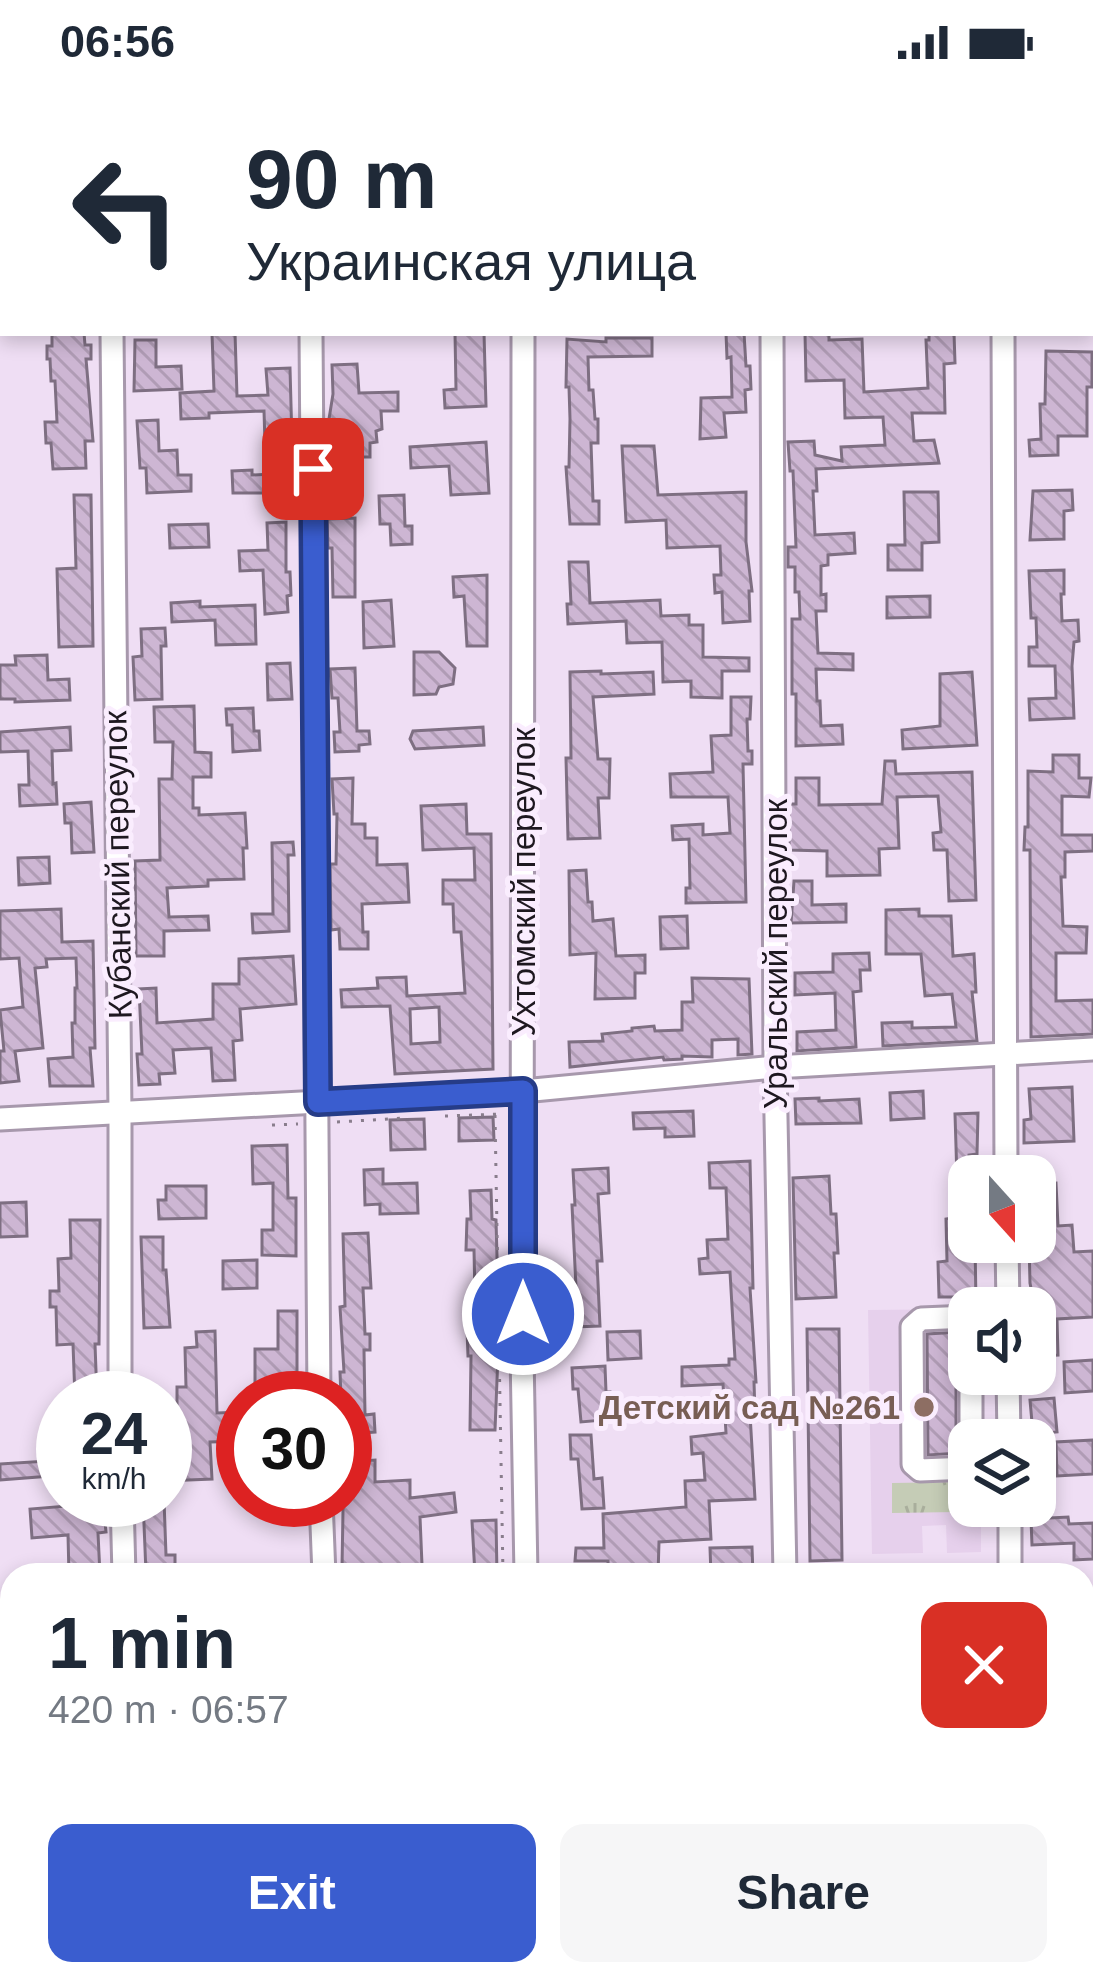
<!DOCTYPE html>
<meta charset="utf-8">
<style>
:root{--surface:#fff;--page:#f6f6f7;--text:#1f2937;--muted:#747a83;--accent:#3a5dcf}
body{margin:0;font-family:Helvetica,sans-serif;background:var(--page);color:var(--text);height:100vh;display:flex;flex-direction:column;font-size:45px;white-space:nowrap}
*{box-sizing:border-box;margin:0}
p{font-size:39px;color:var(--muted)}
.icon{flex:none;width:66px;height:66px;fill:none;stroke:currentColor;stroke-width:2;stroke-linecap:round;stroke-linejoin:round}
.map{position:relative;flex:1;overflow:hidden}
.details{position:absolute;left:0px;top:1479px;width:1095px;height:423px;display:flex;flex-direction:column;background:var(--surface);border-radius:36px 36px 0 0;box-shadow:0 6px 18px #0003}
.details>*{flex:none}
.hud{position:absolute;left:0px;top:0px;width:1095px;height:252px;box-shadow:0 6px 18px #0003;background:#fff;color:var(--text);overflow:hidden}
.needle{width:78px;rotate:159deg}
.tools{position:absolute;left:948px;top:1071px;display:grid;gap:24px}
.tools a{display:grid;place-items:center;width:108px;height:108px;border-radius:24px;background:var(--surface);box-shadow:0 6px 18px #0003;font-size:60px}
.speed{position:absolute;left:36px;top:1287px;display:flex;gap:24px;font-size:60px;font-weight:700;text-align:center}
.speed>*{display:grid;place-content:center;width:156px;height:156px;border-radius:50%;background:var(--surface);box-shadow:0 6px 18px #0003;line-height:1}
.speed small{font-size:30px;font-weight:400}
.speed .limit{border:18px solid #d22;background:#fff;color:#111}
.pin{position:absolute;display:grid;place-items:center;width:102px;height:102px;color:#fff;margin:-51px;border-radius:24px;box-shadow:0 6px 18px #0006}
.me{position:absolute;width:132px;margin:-66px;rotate:0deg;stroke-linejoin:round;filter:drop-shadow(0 0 9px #0008)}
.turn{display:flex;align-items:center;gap:42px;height:252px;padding:0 48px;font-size:54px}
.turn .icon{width:156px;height:156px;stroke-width:2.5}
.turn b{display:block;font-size:84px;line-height:102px}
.round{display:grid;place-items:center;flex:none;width:126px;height:126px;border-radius:24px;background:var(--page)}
.headline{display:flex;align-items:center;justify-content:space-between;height:204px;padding:0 48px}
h1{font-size:72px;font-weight:700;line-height:90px}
.primary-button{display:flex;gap:24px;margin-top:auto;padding:24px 48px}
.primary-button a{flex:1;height:138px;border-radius:24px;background:var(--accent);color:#fff;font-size:48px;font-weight:700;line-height:138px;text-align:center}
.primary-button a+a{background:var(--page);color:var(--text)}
.status{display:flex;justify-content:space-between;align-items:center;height:84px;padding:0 60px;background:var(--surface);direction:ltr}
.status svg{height:33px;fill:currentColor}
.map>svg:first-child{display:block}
.built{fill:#e6d0ec}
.grass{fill:url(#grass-tufts)}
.building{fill:url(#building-back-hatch);stroke:#7e6f82;stroke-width:3;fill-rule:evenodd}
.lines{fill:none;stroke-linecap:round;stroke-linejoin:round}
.minor-casing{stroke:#a798ac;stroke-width:27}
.major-casing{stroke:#a798ac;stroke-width:33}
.path{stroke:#897d8c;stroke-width:3;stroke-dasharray:3 9;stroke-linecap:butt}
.minor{stroke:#fff;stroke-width:21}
.major{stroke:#fff;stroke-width:27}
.route-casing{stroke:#263c87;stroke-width:30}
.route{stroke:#3a5dcf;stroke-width:21}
.education-dot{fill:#8d6e63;stroke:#faedfe;stroke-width:4.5}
.labels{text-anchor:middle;stroke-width:10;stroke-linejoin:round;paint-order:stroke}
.street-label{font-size:33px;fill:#1e1820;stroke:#faedfe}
.education-label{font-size:33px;font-weight:bold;fill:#785e54;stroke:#faedfe;text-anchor:end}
</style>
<div class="status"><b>06:56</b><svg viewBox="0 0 49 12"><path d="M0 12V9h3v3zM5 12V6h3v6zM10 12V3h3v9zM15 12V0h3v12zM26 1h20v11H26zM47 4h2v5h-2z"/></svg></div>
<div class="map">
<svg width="1093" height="1901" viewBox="0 0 1093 1901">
<defs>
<pattern id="grass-tufts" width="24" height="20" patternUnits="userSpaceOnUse" patternTransform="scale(3)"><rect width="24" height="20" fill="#c5ccb6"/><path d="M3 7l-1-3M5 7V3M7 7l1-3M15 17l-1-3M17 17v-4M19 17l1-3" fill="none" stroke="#a9ae9c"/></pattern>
<pattern id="building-back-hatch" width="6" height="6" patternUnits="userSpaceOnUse" patternTransform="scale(3)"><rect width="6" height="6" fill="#cdb6d3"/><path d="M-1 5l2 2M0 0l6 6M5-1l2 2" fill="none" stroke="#b09cb5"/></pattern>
</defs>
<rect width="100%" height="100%" fill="#efdef4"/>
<g class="built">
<polygon points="969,1225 969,1422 981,1422 981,1468 947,1469 946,1441 922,1442 923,1469 872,1470 868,1226"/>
<polygon points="1093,1565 1093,1901 764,1901 756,1890 1083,1890 1083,1566"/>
<polygon points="151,1890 276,1890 279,1901 119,1901"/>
<polygon points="369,1890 678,1890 682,1901 373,1901"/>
</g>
<polygon class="grass" points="956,1398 957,1428 892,1429 892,1399"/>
<g class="building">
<polygon points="52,249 84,249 85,261 91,261 91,275 86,275 93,357 85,357 86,384 53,385 51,359 46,359 45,338 57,338 55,297 51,297 50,275 47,275 47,262 52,262"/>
<polygon points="212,249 235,249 237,312 268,311 266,285 290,284 292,358 265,359 264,327 209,329 209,334 181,335 180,309 214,307"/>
<polygon points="455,249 484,249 486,322 445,324 444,306 456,305"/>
<polygon points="726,249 744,249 746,282 750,282 751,305 745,306 746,328 724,329 726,353 700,355 701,314 732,313 731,273 727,274"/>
<polygon points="805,249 829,249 829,256 862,255 864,308 928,304 926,256 929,256 929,249 954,249 955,279 944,280 945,329 912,329 914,357 934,356 939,379 816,385 817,407 813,407 815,451 854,449 855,469 828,471 828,481 821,482 821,511 826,510 826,527 816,527 818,569 853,570 853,586 816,585 817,617 820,617 821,642 842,641 843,660 796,662 796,610 792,610 792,535 800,535 799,508 795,508 795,483 788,483 788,463 796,463 793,387 790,387 788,358 814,357 815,371 842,377 841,363 885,361 883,333 845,334 844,296 806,297"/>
<polygon points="606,254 652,254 652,272 588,273 589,306 593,306 595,335 598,335 598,359 591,359 593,417 599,417 599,440 570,440 566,383 569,383 570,335 569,303 566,303 567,255 606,258"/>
<polygon points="135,256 156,256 156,283 181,282 182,305 134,307"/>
<polygon points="1046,267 1092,268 1092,303 1087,303 1087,352 1058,352 1058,371 1030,372 1029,356 1041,355 1040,320 1045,320"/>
<polygon points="357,280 359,309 398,308 398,327 381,327 382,345 376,347 377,358 370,359 370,373 358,373 359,406 332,407 329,335 333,310 332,281"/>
<polygon points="158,336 159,367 177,366 178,391 191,391 191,407 147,409 146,384 140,384 137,337"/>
<polygon points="486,358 489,409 451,411 449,382 411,384 410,363"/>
<polygon points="622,362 654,362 658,411 746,408 746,458 752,507 749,507 750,537 723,539 722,508 715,509 714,491 721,491 720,462 667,464 666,436 626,438"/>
<polygon points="252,386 252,391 290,389 291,409 233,409 232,387"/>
<polygon points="1072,406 1073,426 1064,427 1064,455 1030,456 1033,407"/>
<polygon points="904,408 938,408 939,458 922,459 922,486 888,486 888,461 905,461"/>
<polygon points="74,411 91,411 93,562 59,563 57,485 76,484"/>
<polygon points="404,411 405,442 412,442 412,460 391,461 390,440 380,440 379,412"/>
<polygon points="355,434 355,513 333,513 332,464 328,464 327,435"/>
<polygon points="286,438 286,488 290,488 291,511 287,512 288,528 265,530 263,486 240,487 239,467 268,466 267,439"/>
<polygon points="208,440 209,463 170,464 169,441"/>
<polygon points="569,478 588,478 590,519 660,516 661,532 689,531 689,541 703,541 703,573 749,574 749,587 722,587 722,614 691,613 691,597 663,598 662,558 627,559 626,537 568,540 567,520 571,520"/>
<polygon points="1064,486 1064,510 1061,510 1062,537 1078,536 1079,557 1074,558 1072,582 1074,634 1030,636 1029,615 1056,614 1055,582 1029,582 1029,563 1037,563 1036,534 1031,534 1029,487"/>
<polygon points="487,491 487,562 467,562 464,512 454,513 453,493"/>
<polygon points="930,512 930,533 887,534 887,513"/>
<polygon points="391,516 394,562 364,564 363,518"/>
<polygon points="200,517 200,523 255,521 256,560 216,561 215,536 172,538 171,519"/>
<polygon points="165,544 166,562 161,562 162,615 135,616 133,573 142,572 141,545"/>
<polygon points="414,568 439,568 455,584 453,600 439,603 436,610 414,611"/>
<polygon points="47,571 48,596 69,595 70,616 15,618 15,615 0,615 0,581 16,581 15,572"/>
<polygon points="290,579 292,615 268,616 267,580"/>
<polygon points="355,584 357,647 369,647 370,660 359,661 359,667 335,668 334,648 340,648 338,614 332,614 330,585"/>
<polygon points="601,587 601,590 653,588 654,610 593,613 598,675 610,675 609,714 598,714 600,754 568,755 566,674 571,674 570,588"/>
<polygon points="972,588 977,661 903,665 902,646 940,642 940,590"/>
<polygon points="731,613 751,613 750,635 747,635 748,667 752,667 752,680 743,680 746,818 686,819 686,804 690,804 689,755 673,756 672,742 703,740 703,751 730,749 728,713 671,713 670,690 713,688 711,652 731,651"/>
<polygon points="194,622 195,668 211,669 211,693 193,693 193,724 199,724 199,731 245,729 247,764 243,764 244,795 208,796 208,802 167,804 169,833 208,832 209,846 164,847 164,872 136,872 135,777 160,776 159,695 172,695 173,658 155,658 154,623"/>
<polygon points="253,624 254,647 259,647 260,666 233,668 232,641 227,641 226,625"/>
<polygon points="70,643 71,666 52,667 53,700 56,699 57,720 20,722 19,701 29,701 28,667 0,668 0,648"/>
<polygon points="483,643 484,661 415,665 410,655 413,647"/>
<polygon points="1053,671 1079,671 1079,694 1091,694 1089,713 1062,712 1062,751 1093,751 1093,767 1065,768 1065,793 1061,793 1063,842 1087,843 1086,869 1056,869 1056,917 1093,916 1093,950 1031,953 1030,766 1024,766 1025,743 1028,743 1028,687 1053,688"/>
<polygon points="885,677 895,677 896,690 972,688 976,816 949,817 947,766 934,766 933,749 941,748 938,712 897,713 899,764 879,765 880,791 827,792 827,767 789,766 789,720 796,720 796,694 819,694 819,721 882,720"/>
<polygon points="353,694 352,740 365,740 365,754 377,754 377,781 407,780 409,818 362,820 363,848 368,848 368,865 340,865 339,845 331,846 330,780 336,780 337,730 334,730 332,695"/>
<polygon points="91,718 94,768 72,769 71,739 65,739 64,720"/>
<path d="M 466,720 L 467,750 L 491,750 L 493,985 L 395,990 L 390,922 L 342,923 L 341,906 L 378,904 L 377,894 L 406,893 L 407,912 L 465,909 L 461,848 L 454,848 L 453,820 L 443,820 L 443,796 L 475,796 L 474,764 L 423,766 L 421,722 ZM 439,923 L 440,958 L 411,960 L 410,925 Z"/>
<polygon points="293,758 294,771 288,771 289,847 253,849 252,830 273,830 272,759"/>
<polygon points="49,773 50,799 19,801 18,774"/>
<polygon points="586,786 588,818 592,818 593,837 613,835 616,872 645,871 645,889 635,889 635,914 595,915 596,869 570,871 569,787"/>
<polygon points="794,797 812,797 812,821 846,820 846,838 791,839"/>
<polygon points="61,825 62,858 93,857 95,964 90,964 93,1002 50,1002 48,975 73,973 72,939 75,939 75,904 77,904 76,874 46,875 47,883 35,884 43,964 15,967 19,997 0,999 0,967 4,967 0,926 23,923 19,874 0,875 0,827"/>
<polygon points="919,825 919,832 951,832 953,872 974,870 976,908 972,908 977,957 883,962 882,939 912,938 912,944 956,943 952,910 925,912 921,870 886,870 886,826"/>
<polygon points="687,832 688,864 661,865 660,833"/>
<polygon points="869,869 870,886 860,886 861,907 853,908 856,963 797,967 797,948 836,946 835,909 795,911 795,889 833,888 833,870"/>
<polygon points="293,872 296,920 240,925 242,956 233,957 235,996 213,997 211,964 173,966 175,989 159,990 160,1000 139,1001 137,970 142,970 139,905 156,904 157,939 213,935 213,900 239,900 239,875"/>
<polygon points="692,894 749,895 752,970 738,971 738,955 712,956 712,973 682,972 682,975 664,976 663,973 570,983 569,958 603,957 602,950 632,947 632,944 654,942 655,947 682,946 682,918 693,918"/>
<polygon points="1072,1003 1074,1057 1024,1059 1024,1036 1031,1035 1029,1005"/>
<polygon points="923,1007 924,1034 891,1036 890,1009"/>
<polygon points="819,1014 819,1017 859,1015 861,1039 796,1040 795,1015"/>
<polygon points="693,1027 694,1052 665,1053 665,1044 634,1045 633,1029"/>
<polygon points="978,1029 977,1070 969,1071 969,1158 975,1158 976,1220 961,1218 961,1213 939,1213 938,1178 947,1177 946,1135 953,1134 951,1096 957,1095 955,1030"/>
<polygon points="493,1033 494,1056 459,1057 459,1034"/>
<polygon points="424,1035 425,1065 391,1066 390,1036"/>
<polygon points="287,1061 288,1114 296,1114 296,1172 262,1171 262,1146 273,1146 273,1099 253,1100 252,1062"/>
<polygon points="750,1077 753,1204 750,1204 756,1298 754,1298 755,1330 750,1330 755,1415 709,1417 711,1455 659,1458 658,1491 608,1491 608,1477 575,1477 576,1464 604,1464 603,1430 686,1423 685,1397 705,1396 703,1369 692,1370 691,1353 726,1349 723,1300 682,1302 682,1283 729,1281 729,1275 735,1275 730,1188 700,1190 699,1175 708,1174 707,1156 728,1155 726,1104 710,1104 709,1079"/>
<polygon points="608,1084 609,1109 598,1110 602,1177 597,1177 600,1242 574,1243 573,1224 577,1224 572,1121 575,1121 573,1086"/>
<polygon points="383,1085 383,1100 417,1099 418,1129 380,1130 380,1120 365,1121 364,1086"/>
<polygon points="829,1092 831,1130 836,1130 838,1169 834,1169 836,1213 796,1215 793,1094"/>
<polygon points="1056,1099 1058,1142 1072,1141 1074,1168 1093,1167 1093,1233 1057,1235 1058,1271 1039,1272 1037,1235 1030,1199 1029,1158 1035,1158 1035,1100"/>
<polygon points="166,1102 206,1102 206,1134 159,1135 158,1116 166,1116"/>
<polygon points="491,1106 492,1135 496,1136 499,1246 495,1346 470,1346 471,1272 468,1272 467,1246 474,1246 475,1213 474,1166 466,1166 467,1135 471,1135 470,1107"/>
<polygon points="26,1118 27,1152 0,1153 0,1119"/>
<polygon points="70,1136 100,1136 99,1260 95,1260 97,1314 75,1314 73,1260 57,1261 56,1223 50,1223 50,1207 59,1207 58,1175 71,1174"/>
<polygon points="368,1149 371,1204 363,1204 365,1250 370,1250 370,1266 364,1266 365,1331 374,1330 375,1348 360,1349 361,1377 375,1376 375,1398 410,1396 410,1414 454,1409 456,1428 420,1433 422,1481 342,1484 345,1313 341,1313 340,1288 344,1288 340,1223 345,1222 343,1150"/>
<polygon points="141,1153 163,1153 163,1186 166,1186 170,1243 144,1244"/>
<polygon points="257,1176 257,1204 223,1205 223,1177"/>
<polygon points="278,1227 297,1227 297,1314 255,1314 255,1265 278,1265"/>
<polygon points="807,1245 839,1245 842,1476 810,1477"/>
<polygon points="215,1247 217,1329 243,1328 243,1357 210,1358 212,1395 165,1397 165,1325 177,1325 177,1303 186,1303 185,1264 197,1263 196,1248"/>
<polygon points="640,1247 641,1274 608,1276 607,1248"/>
<polygon points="960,1248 961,1280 956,1290 956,1356 961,1369 928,1371 927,1250"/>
<polygon points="1093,1276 1093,1307 1065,1309 1064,1278"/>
<polygon points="605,1282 606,1308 610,1308 611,1326 603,1326 604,1336 581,1338 578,1305 573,1305 572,1284"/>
<polygon points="1054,1314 1057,1348 1033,1350 1030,1316"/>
<polygon points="570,1351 591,1351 594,1395 602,1394 604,1424 582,1425 578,1375 571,1375"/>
<polygon points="1093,1356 1093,1390 1057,1392 1056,1358"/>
<polygon points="63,1376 63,1391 0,1396 0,1380"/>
<polygon points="143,1416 164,1416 166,1471 175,1471 175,1487 146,1489"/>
<polygon points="103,1419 106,1448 98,1449 100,1491 69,1491 68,1451 32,1454 30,1425"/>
<polygon points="1068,1433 1069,1440 1093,1439 1093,1475 1074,1476 1074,1459 1032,1461 1031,1435"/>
<polygon points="496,1436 497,1491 475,1491 472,1437"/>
<polygon points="752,1463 753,1491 711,1491 710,1464"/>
</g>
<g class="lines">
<g class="minor-casing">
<g id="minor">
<polyline points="309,0 309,3"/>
<polyline points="523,0 523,3"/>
<polyline points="772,0 772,3"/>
<polyline points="1003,0 1003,3"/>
<polyline points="110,3 110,0"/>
<polyline points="112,249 120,1029 120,1314"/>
<polyline points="311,249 319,1314"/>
<polyline points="523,249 522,1270 526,1491"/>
<polyline points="772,249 775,983 785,1491"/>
<polyline points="1003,249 1006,1092"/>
<polyline points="0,1035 523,1007 775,983 1093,965"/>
<polyline points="1007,1158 1008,1224"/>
<polyline points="969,1233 921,1235 912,1243 913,1380 920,1386 969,1384"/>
<polyline points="971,1290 971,1356"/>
<polyline points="1008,1290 1009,1356"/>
<polyline points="122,1416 124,1491"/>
<polyline points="321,1416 324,1491"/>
<polyline points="1010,1422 1010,1491"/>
<polyline points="295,1890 298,1901"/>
<polyline points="463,1890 480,1890"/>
<polyline points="601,1890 604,1901"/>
<polyline points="723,1890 728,1901"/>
<polyline points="410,1901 443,1890"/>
<polyline points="673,1901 706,1890"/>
</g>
</g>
<g class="major-casing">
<g id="major">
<polyline points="1092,41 1093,41"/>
<polyline points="0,44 3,44"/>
<polyline points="1083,1524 1093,1524"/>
<polyline points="1083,1563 1093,1562"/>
<polyline points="0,1568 12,1568"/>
<polyline points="0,1604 12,1604"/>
</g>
</g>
<g class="path">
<polyline points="495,1031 503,1491"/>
<polyline points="445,1032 502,1030"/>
<polyline points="337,1038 406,1034"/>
<polyline points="272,1041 298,1040"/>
<polyline points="966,1406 968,1422 988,1424"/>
</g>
<use href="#minor" class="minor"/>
<use href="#major" class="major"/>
</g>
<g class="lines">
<g class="route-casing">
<polyline id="route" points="313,385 318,1018 523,1007 523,1230"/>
</g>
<use href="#route" class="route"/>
</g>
<circle class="education-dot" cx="924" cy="1323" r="12"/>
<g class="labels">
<g class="street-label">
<text transform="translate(117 781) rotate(-91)" y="12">Кубанский переулок</text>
<text transform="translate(523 798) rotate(-90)" y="12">Ухтомский переулок</text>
<text transform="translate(775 870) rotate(-90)" y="12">Уральский переулок</text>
</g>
<g class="education-label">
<text x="900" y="1335">Детский сад №261</text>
</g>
</g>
</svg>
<div class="tools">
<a><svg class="needle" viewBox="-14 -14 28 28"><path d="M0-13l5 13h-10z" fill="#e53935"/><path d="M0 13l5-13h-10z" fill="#747a83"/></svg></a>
<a><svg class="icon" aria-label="sound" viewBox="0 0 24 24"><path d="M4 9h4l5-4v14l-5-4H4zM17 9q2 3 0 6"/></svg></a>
<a><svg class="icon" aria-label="layers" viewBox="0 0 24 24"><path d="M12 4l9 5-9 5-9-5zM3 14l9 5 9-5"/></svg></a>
</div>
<div class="speed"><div>24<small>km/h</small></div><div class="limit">30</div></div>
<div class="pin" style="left:313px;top:385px;background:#d93025"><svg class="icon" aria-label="arrive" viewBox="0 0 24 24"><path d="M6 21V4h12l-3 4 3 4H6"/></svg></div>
<svg class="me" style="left:523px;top:1230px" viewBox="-20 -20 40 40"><circle r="17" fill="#3a5dcf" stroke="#fff" stroke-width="3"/><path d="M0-11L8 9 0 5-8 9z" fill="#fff"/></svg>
<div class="hud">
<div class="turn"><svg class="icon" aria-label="left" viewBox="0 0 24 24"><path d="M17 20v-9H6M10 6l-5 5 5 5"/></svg><div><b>90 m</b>Украинская улица</div></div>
</div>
<section class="details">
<div class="headline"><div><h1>1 min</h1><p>420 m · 06:57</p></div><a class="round" style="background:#d93025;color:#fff"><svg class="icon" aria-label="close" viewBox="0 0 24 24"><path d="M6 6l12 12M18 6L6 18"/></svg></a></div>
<div class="primary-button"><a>Exit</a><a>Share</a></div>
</section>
</div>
